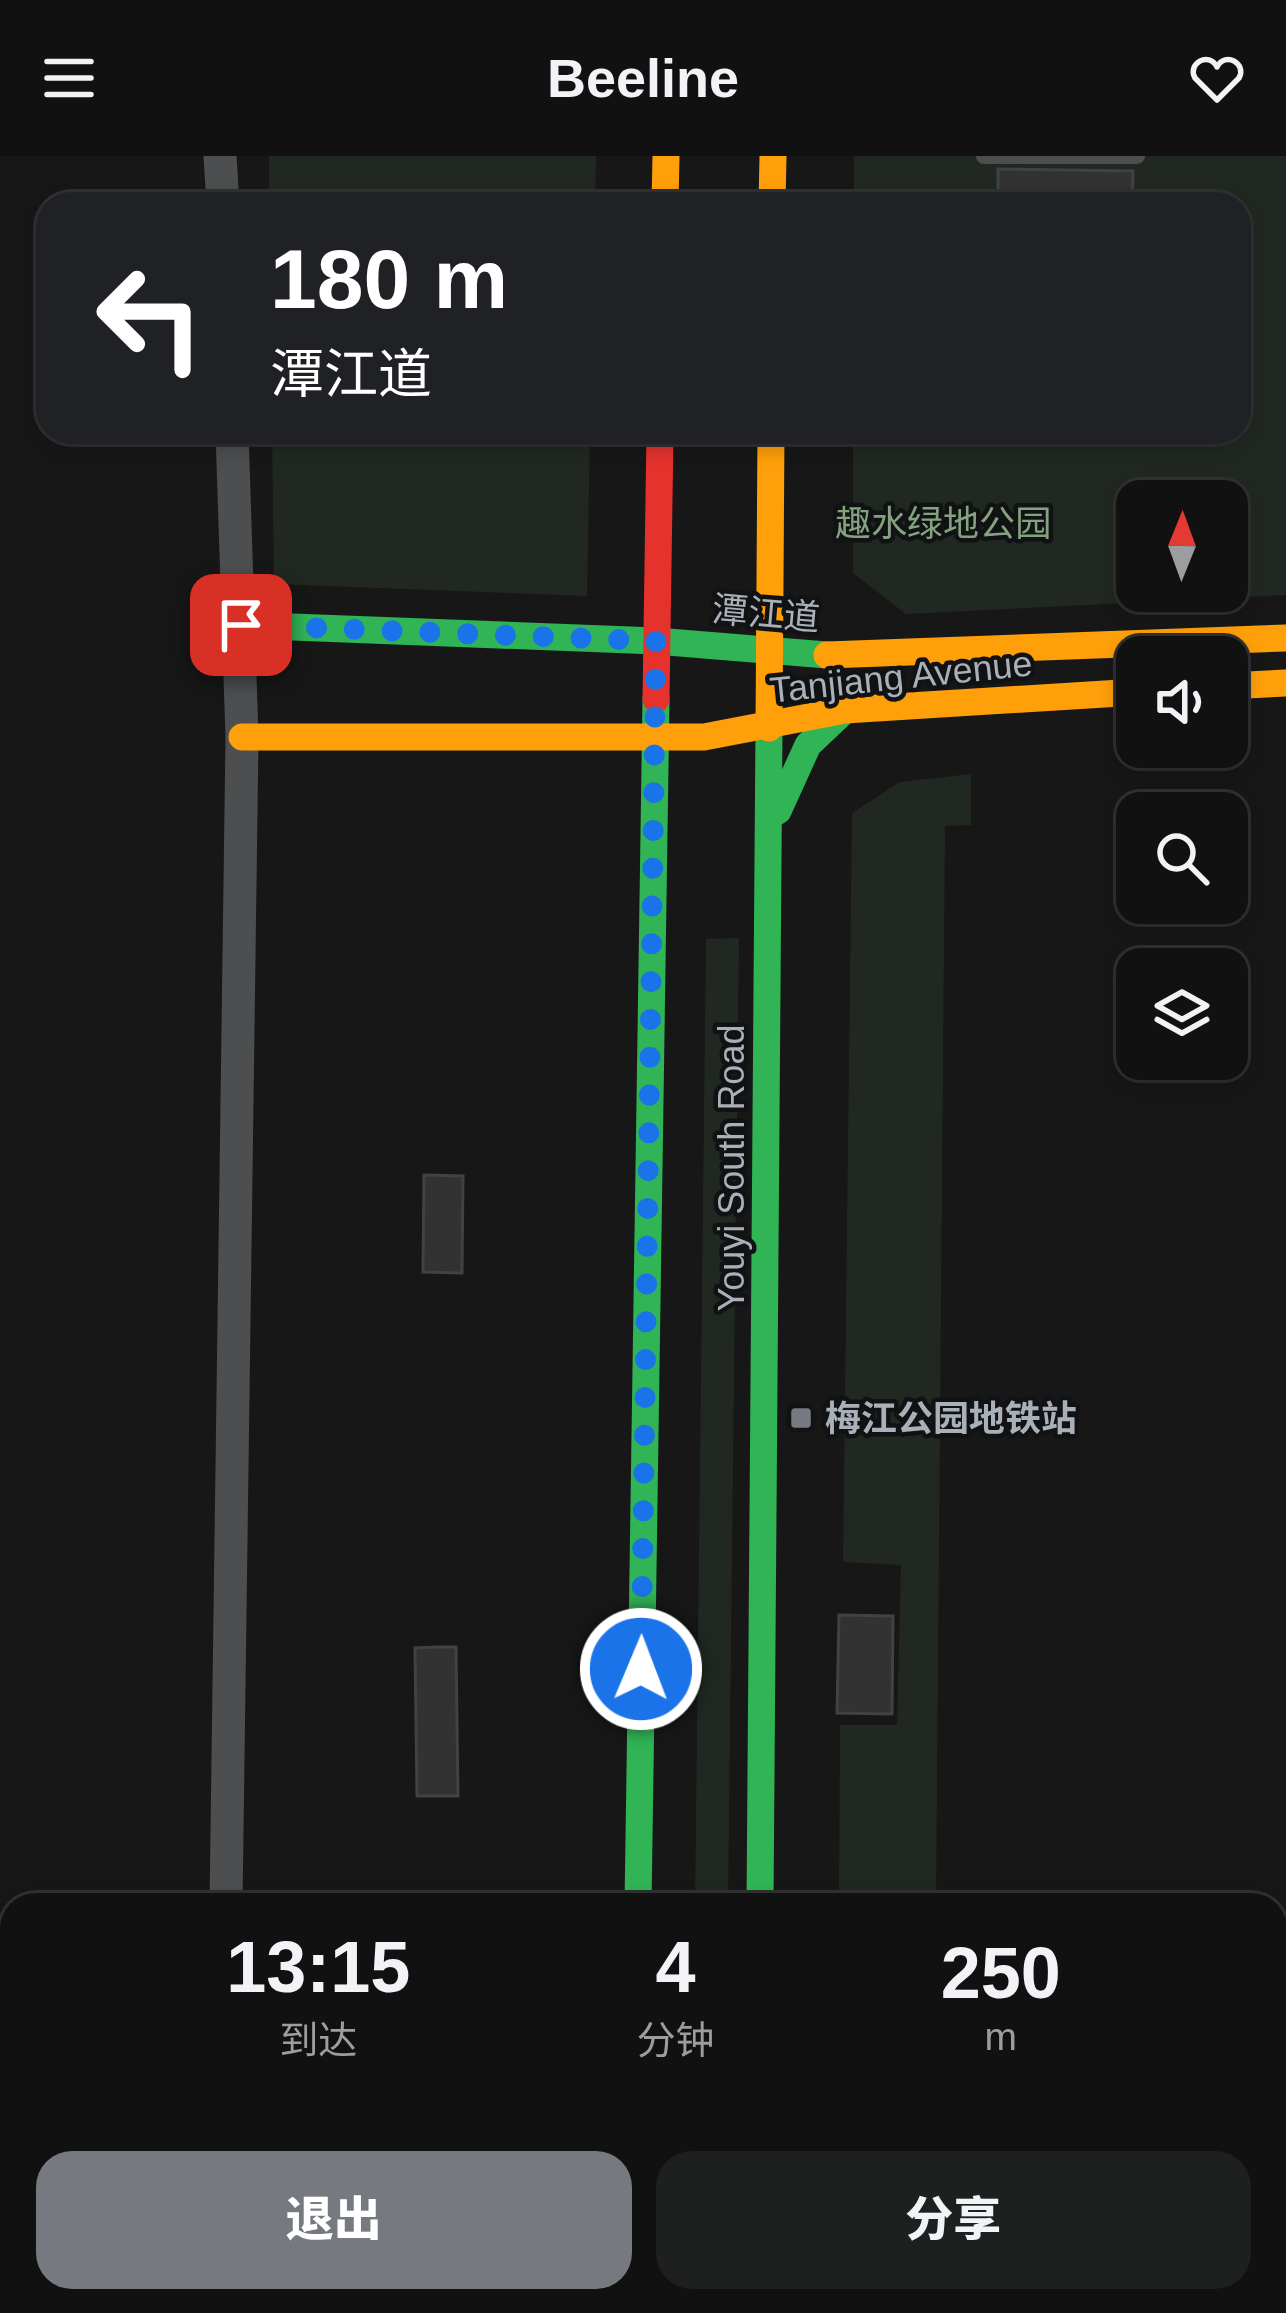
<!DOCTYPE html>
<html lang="zh">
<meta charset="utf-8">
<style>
:root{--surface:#111;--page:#1e1f1f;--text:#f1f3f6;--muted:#9c9d9f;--line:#303131;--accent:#767a80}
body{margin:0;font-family:Helvetica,"Noto Sans SC",sans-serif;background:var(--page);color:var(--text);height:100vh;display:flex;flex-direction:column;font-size:45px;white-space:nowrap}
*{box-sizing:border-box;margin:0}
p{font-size:39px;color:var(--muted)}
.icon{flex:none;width:66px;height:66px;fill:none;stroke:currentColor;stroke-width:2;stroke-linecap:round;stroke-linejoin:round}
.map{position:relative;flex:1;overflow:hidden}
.sheet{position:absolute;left:0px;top:1737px;width:1287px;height:420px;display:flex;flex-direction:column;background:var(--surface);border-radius:36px 36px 0 0;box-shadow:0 6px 18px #0003,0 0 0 3px var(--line)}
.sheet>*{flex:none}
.banner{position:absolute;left:36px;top:36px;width:1215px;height:252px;border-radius:36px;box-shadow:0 6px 18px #0003,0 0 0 3px var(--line);background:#202124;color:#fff;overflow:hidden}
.needle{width:78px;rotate:1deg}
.fabs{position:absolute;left:1116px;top:324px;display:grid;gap:24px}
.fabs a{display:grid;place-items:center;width:132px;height:132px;border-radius:24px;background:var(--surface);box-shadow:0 6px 18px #0003,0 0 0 3px var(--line);font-size:60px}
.pin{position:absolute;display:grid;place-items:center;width:102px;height:102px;color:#fff;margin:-51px;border-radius:24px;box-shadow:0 6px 18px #0006}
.me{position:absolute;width:132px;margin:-66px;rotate:1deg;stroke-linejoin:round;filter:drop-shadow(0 0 9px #0008)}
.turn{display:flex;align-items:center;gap:42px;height:252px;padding:0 36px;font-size:54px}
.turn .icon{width:156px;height:156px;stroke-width:2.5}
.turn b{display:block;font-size:84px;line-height:102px}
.eta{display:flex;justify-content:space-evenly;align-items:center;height:204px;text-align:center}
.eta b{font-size:72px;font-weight:800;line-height:84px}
.cta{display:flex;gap:24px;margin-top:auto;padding:24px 36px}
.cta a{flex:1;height:138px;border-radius:36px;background:var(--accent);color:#fff;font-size:48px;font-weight:800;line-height:138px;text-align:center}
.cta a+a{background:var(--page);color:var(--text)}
header{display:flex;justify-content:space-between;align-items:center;height:156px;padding:0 36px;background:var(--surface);font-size:54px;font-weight:800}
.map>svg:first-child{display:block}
.green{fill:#212821;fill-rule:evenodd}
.building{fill:#323232;stroke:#404243;stroke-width:3}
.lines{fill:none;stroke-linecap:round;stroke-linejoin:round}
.lane{stroke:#4c4e50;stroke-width:16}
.street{stroke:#4c4e50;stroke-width:33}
.fast{stroke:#30b455;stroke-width:27}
.slow{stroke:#ff9f0a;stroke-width:27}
.jam{stroke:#e5322d;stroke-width:27}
.route{stroke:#1a73e8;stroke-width:21;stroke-dasharray:0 37.8}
.poi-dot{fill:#767a80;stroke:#111213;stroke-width:4.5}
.labels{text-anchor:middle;stroke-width:9;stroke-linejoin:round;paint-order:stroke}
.park-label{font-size:36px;fill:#84a280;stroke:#111213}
.street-label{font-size:36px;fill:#a9b0b8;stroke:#111213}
.poi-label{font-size:36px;font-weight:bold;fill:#a9b0b8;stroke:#111213;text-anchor:start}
</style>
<header><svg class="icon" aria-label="menu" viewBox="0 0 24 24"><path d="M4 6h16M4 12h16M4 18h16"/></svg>Beeline<svg class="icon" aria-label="heart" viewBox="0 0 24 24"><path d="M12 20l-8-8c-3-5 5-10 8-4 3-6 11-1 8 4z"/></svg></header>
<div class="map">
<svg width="1286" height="2157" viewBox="0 0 1286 2157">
<rect width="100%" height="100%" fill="#171717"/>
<g class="green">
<polygon points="269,0 596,0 595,48 269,48"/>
<path d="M 854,0 L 1286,0 L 1286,439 L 906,458 L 853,417 L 853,276 L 1239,276 L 1239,48 L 854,48 ZM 1137,345 L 1227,345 L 1227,435 L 1137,435 Z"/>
<polygon points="272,276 590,276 587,440 274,428"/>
<polygon points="971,618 971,669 945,670 936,1749 839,1749 840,1569 897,1569 901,1409 843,1406 852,657 900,626"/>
<polygon points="739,782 728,1749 695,1749 706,783"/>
<polygon points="837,2145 934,2145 934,2157 836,2157"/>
</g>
<g class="building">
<polygon points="998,13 1133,15 1132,47 998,46"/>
<polygon points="424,1019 463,1020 462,1117 423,1116"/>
<polygon points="839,1459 893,1460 892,1558 837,1557"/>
<polygon points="436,1491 456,1491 458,1640 417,1640 415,1492"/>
</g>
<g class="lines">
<polyline class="lane" points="984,0 1137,0"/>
<g class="street">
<polyline points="220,0 223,48"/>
<polyline points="226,1749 242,581 232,276"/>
<polyline points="220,2157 220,2145"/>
</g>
<g class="fast">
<polyline points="241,469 656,485 827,499"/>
<polyline points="778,655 808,589 845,554"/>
<polyline points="638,1749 656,543"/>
<polyline points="760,1749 769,572"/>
<polyline points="633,2145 633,2157"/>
<polyline points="756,2145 756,2157"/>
</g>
<g class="slow">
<polyline points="665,48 666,0"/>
<polyline points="772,48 773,0"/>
<polyline points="827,499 1286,482"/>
<polyline points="1227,530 1286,527"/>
<polyline points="769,572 771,276"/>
<polyline points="242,581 704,581 845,554 1137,536"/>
</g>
<polyline class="jam" points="656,543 660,276"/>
</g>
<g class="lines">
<polyline class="route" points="241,469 656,485 641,1513"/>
</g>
<rect class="poi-dot" x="789" y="1250" width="24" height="24" rx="6"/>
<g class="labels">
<g class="park-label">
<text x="943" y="380">趣水绿地公园</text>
</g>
<g class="street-label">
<text transform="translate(766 457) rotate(5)" y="13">潭江道</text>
<text transform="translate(901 520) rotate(-6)" y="13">Tanjiang Avenue</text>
<text transform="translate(731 1012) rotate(-90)" y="13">Youyi South Road</text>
</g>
<g class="poi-label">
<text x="825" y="1275">梅江公园地铁站</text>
</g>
</g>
</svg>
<div class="fabs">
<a><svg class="needle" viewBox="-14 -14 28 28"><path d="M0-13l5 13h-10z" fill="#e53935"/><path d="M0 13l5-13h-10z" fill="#9c9d9f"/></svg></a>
<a><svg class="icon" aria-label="sound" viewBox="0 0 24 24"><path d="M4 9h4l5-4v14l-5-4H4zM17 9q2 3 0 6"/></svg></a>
<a><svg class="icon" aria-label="search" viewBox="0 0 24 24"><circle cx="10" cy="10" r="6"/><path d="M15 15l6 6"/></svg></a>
<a><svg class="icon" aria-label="layers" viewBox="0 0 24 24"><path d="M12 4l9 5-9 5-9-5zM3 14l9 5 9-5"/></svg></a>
</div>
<div class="pin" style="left:241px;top:469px;background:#d93025"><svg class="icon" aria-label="arrive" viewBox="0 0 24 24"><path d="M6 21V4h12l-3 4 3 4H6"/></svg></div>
<svg class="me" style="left:641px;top:1513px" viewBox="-20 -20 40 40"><circle r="17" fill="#1a73e8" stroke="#fff" stroke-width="3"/><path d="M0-11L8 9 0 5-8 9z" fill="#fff"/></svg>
<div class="banner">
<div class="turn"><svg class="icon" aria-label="left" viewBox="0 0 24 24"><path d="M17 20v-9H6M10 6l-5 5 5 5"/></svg><div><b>180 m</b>潭江道</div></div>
</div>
<section class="sheet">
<div class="eta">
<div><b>13:15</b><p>到达</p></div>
<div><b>4</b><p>分钟</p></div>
<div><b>250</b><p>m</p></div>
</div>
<div class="cta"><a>退出</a><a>分享</a></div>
</section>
</div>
